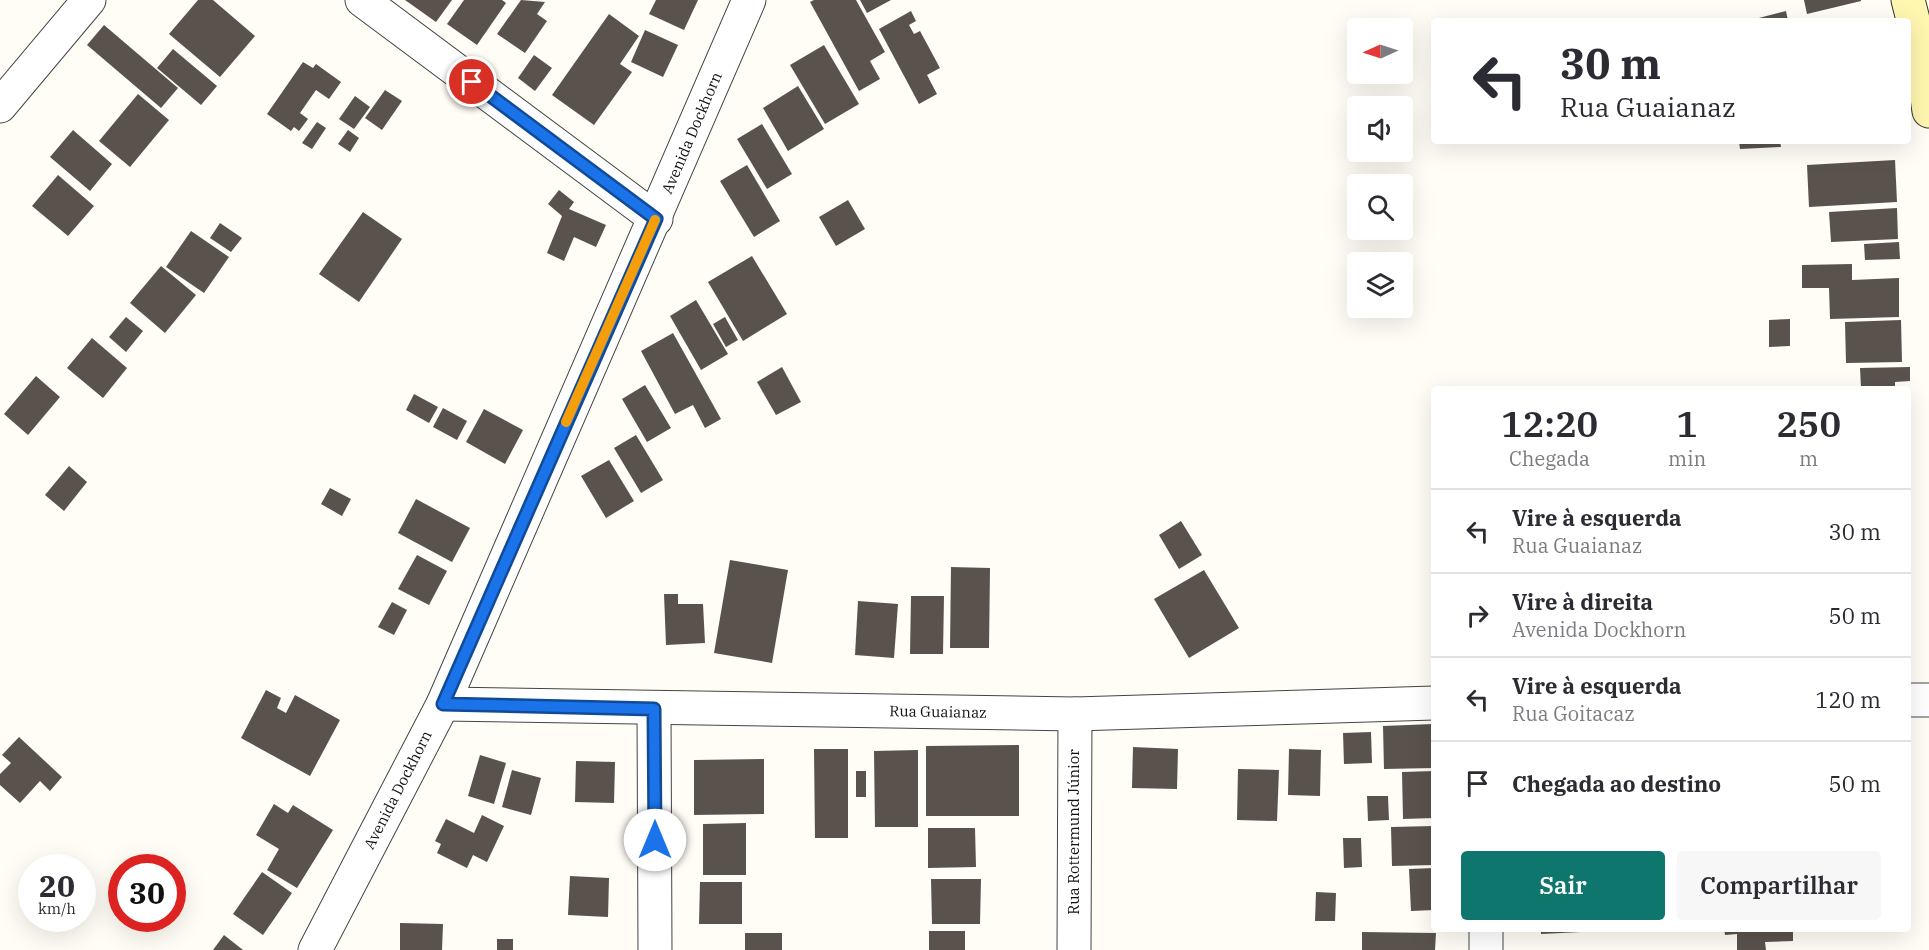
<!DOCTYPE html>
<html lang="pt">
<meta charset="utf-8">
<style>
:root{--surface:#fff;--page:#f7f7f7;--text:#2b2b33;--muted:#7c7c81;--line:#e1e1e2;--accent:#0f766e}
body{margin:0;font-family:"IBM Plex Serif",serif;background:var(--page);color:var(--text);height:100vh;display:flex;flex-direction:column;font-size:22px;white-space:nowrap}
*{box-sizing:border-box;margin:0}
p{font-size:20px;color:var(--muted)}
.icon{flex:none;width:33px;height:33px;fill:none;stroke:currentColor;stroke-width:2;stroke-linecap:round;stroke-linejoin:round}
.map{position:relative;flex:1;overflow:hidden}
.drawer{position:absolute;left:1431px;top:386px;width:480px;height:546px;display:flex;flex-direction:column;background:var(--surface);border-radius:6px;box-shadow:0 6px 24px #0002}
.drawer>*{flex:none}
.guide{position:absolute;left:1431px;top:18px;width:480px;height:126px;border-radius:6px;box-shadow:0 6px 24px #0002;background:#fff;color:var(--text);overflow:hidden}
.needle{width:39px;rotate:267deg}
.fabs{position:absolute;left:1347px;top:18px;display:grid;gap:12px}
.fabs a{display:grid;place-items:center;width:66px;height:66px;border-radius:6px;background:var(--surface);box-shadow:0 6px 24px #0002;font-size:30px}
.speed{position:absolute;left:18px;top:854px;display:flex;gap:12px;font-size:30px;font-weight:700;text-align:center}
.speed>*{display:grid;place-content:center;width:78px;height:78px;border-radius:50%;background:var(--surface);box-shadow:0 6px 24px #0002;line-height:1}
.speed small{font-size:15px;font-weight:400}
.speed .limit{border:9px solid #d22;background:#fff;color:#111}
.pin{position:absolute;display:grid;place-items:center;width:51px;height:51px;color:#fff;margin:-26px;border:3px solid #fff;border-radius:50%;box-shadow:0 2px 6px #0007}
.me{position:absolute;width:66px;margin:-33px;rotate:0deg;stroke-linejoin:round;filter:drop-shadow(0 0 4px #0008)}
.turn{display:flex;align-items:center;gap:21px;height:126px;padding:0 30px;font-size:27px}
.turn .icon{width:78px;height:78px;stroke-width:2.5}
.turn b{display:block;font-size:42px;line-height:51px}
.eta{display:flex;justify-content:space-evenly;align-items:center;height:102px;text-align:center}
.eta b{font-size:36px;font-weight:600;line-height:42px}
.action{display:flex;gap:12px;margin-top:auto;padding:12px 30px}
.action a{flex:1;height:69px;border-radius:6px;background:var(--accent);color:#fff;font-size:24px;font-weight:600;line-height:69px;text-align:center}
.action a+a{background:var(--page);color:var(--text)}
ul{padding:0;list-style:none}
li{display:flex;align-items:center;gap:18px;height:84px;padding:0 30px;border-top:2px solid var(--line)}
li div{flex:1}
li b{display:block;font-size:22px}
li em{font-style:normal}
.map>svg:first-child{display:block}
.building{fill:#5a524d}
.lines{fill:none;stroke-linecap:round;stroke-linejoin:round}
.street-casing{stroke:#444;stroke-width:35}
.secondary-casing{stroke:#333;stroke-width:35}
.street{stroke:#fff;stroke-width:33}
.secondary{stroke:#fff6b0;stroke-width:33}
.route-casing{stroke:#114b97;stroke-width:15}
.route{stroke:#1a73e8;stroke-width:10}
.slow{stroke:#f59e0b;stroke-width:10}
.labels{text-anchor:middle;stroke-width:6;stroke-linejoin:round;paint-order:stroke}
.street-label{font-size:15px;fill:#111;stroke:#fff}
</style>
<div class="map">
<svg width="1929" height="950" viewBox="0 0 1929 950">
<rect width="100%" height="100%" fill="#fffdf5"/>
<g class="building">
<polygon points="198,0 213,0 255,36 220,77 169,34"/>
<polygon points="405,0 452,0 436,22"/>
<polygon points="464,0 502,0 506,3 477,45 447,24"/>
<polygon points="521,0 545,2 537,14 547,21 525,53 497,34"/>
<polygon points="656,0 698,0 684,30 649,14"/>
<polygon points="814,0 856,0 885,52 870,61 880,79 859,91 810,2"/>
<polygon points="860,0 891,0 867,13"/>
<polygon points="1804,0 1861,0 1861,1 1807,14"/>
<polygon points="911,11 916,21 909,25 914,34 920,31 940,68 927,75 937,94 919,104 879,29"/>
<polygon points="1786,11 1788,21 1756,21 1755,19"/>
<polygon points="609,14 639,36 620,64 632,72 594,125 552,95"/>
<polygon points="104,25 178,88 161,108 87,45"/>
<polygon points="645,30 678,45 663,77 631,62"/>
<polygon points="824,45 859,104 825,124 790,65"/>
<polygon points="173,49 217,86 201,105 157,68"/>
<polygon points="534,55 552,68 535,91 518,78"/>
<polygon points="303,62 313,68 316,64 341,82 329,99 316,90 300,113 308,119 299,131 294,127 291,131 267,114"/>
<polygon points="798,86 824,129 788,151 763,108"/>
<polygon points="385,90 402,101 382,130 365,118"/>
<polygon points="138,94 169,120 130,167 99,141"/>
<polygon points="355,96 370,107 354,129 339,119"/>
<polygon points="317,122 326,128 312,149 302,143"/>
<polygon points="762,124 792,174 767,189 737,139"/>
<polygon points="73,130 112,164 90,191 50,157"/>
<polygon points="348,130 359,138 350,152 338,144"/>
<polygon points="1739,141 1780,141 1781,147 1740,149"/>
<polygon points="1895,160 1897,202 1809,207 1807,165"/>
<polygon points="747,165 780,221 754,237 720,181"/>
<polygon points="58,175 94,206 68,236 32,206"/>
<polygon points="559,190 574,202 569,209 606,225 596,247 574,237 564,261 547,253 562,216 548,204"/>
<polygon points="848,200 865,229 836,246 819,217"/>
<polygon points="1897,208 1898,239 1831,242 1829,212"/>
<polygon points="363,212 402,239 359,302 319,274"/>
<polygon points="220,223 242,238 231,252 210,238"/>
<polygon points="191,231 229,257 204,293 166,267"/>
<polygon points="1899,242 1900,259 1865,260 1864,244"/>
<polygon points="752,256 787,314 743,341 708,282"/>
<polygon points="1852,264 1852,280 1899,278 1899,317 1830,319 1829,288 1802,288 1802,265"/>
<polygon points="161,266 196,295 165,333 130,303"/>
<polygon points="696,300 728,354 701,370 670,316"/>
<polygon points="126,317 143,331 126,352 109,337"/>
<polygon points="725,317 738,340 726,347 713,324"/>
<polygon points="1790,319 1790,346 1769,347 1769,320"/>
<polygon points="1901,320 1902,362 1846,363 1845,322"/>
<polygon points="673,333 721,419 705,428 693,405 675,414 641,351"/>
<polygon points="92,338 127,368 103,398 67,368"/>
<polygon points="782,367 801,402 776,415 757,382"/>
<polygon points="1910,367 1910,381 1895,382 1895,388 1861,388 1860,368"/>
<polygon points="36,376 60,397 28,435 4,414"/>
<polygon points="645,385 671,428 647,442 622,399"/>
<polygon points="414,394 438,407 429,423 406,410"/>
<polygon points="443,408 467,421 457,440 433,427"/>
<polygon points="484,409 523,430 505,464 466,442"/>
<polygon points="636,435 663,480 641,493 614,448"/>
<polygon points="609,460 634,501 606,518 581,476"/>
<polygon points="69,466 87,482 64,511 45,495"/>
<polygon points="330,488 351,499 342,516 321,504"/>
<polygon points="416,499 470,528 452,562 398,533"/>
<polygon points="1181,521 1202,555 1179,569 1159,535"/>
<polygon points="417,555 447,571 429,605 398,589"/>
<polygon points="730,560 788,570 772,663 714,653"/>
<polygon points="951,567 990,568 989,648 950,648"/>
<polygon points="1204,570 1239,628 1189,658 1154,599"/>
<polygon points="664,594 678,594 678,604 703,604 705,643 666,645"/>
<polygon points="911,596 944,596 943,654 910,654"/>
<polygon points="858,601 898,604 894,658 855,655"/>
<polygon points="392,602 407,610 394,635 378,627"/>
<polygon points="266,690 281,698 277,708 286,713 295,695 340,720 310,776 241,738"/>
<polygon points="1433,724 1434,768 1384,769 1383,726"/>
<polygon points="1371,732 1372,763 1344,764 1343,733"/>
<polygon points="19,737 62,777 50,791 40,781 20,803 0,785 0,774 11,763 2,755"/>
<polygon points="1019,745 1019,816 926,816 926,746"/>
<polygon points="1133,747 1178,749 1177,789 1132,788"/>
<polygon points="814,749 848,749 848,838 815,838"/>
<polygon points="1289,749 1321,750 1320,796 1288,795"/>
<polygon points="918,750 918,827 875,827 874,751"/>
<polygon points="480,755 506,763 494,804 468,796"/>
<polygon points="764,759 764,814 694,815 694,760"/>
<polygon points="576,761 615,762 614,803 575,802"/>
<polygon points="1238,769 1279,770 1277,821 1237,820"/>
<polygon points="512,770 541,778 531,815 502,807"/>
<rect x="856" y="771" width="10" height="26"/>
<polygon points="1434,771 1434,818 1403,819 1402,772"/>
<polygon points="1367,796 1388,796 1389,820 1368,821"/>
<polygon points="274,804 288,813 293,805 333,830 297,888 267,870 279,849 256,835"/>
<polygon points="482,815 504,826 487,862 473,855 467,868 437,853 441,844 435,841 446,819 474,833"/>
<polygon points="746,823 746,875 703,875 703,824"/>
<polygon points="1434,826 1434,865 1392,866 1391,827"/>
<polygon points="928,828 975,828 976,867 928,868"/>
<polygon points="1343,838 1361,838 1362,867 1344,868"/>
<polygon points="1434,868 1434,910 1411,911 1409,869"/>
<polygon points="262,872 292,893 263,935 233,914"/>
<polygon points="570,876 609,878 608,917 568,915"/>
<polygon points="931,879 981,879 980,924 932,924"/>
<polygon points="700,882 742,882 742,924 699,924"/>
<polygon points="1316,892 1336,893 1335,921 1315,921"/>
<polygon points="400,923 443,924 442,950 400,950"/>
<polygon points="1541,928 1581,928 1581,932 1541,934"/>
<polygon points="1724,928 1793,928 1793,941 1765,942 1766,950 1737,950 1737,934 1725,935"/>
<rect x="929" y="931" width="36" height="19"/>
<polygon points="1362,932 1436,933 1435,950 1362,950"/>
<rect x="745" y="933" width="37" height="17"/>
<polygon points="224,935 243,950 213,950"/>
<rect x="497" y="939" width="16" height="11"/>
</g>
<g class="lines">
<g class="street-casing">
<g id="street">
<polyline points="362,0 656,219"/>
<polyline points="0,106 89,0"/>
<polyline points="1908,700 1929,700"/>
<polyline points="443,704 1075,714 1434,703"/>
<polyline points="654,709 655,950"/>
<polyline points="1486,928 1486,950"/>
<polyline points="315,950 443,704 749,0"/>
<polyline points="1074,950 1075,714"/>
</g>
</g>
<g class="secondary-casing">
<polyline id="secondary" points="1908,0 1919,43 1929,111"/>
</g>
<use href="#street" class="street"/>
<use href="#secondary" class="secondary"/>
</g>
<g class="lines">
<g class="route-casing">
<polyline id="route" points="472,82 656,219 443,704 654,709 655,840"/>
</g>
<use href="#route" class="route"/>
<polyline class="slow" points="566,422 655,220"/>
</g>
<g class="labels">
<g class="street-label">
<text transform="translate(692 133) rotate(-67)" y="5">Avenida Dockhorn</text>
<text transform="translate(938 712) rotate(1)" y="5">Rua Guaianaz</text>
<text transform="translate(398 790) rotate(-63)" y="5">Avenida Dockhorn</text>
<text transform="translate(1074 832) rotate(-90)" y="5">Rua Rottermund Júnior</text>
</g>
</g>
</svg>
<div class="fabs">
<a><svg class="needle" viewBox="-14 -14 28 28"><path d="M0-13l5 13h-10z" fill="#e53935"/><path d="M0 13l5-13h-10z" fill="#7c7c81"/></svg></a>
<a><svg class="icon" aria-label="sound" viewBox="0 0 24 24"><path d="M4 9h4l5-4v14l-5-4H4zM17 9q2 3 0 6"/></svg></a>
<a><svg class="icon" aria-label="search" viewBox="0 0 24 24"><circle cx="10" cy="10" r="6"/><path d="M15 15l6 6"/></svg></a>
<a><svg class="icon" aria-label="layers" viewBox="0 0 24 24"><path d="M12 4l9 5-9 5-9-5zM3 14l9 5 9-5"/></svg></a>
</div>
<div class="speed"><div>20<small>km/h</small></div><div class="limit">30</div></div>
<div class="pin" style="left:472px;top:82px;background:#d93025"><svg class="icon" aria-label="arrive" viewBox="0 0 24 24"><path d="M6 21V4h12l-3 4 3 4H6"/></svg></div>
<svg class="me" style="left:655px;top:840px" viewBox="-20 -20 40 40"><circle r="19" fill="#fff"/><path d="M0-13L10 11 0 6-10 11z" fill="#1a73e8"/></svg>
<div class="guide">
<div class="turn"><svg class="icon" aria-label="left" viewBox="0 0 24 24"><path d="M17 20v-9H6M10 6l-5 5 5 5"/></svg><div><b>30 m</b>Rua Guaianaz</div></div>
</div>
<section class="drawer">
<div class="eta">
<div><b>12:20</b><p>Chegada</p></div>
<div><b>1</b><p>min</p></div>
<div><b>250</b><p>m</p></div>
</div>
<ul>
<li><svg class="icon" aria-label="left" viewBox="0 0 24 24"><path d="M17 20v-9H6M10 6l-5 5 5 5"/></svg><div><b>Vire à esquerda</b><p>Rua Guaianaz</p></div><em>30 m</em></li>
<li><svg class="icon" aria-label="right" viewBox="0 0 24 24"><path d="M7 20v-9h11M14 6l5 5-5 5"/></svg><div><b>Vire à direita</b><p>Avenida Dockhorn</p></div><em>50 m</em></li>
<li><svg class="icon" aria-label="left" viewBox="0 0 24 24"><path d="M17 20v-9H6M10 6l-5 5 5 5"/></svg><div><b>Vire à esquerda</b><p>Rua Goitacaz</p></div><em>120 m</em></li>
<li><svg class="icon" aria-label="arrive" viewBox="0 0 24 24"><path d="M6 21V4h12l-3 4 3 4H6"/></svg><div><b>Chegada ao destino</b></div><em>50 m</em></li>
</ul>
<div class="action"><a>Sair</a><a>Compartilhar</a></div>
</section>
</div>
